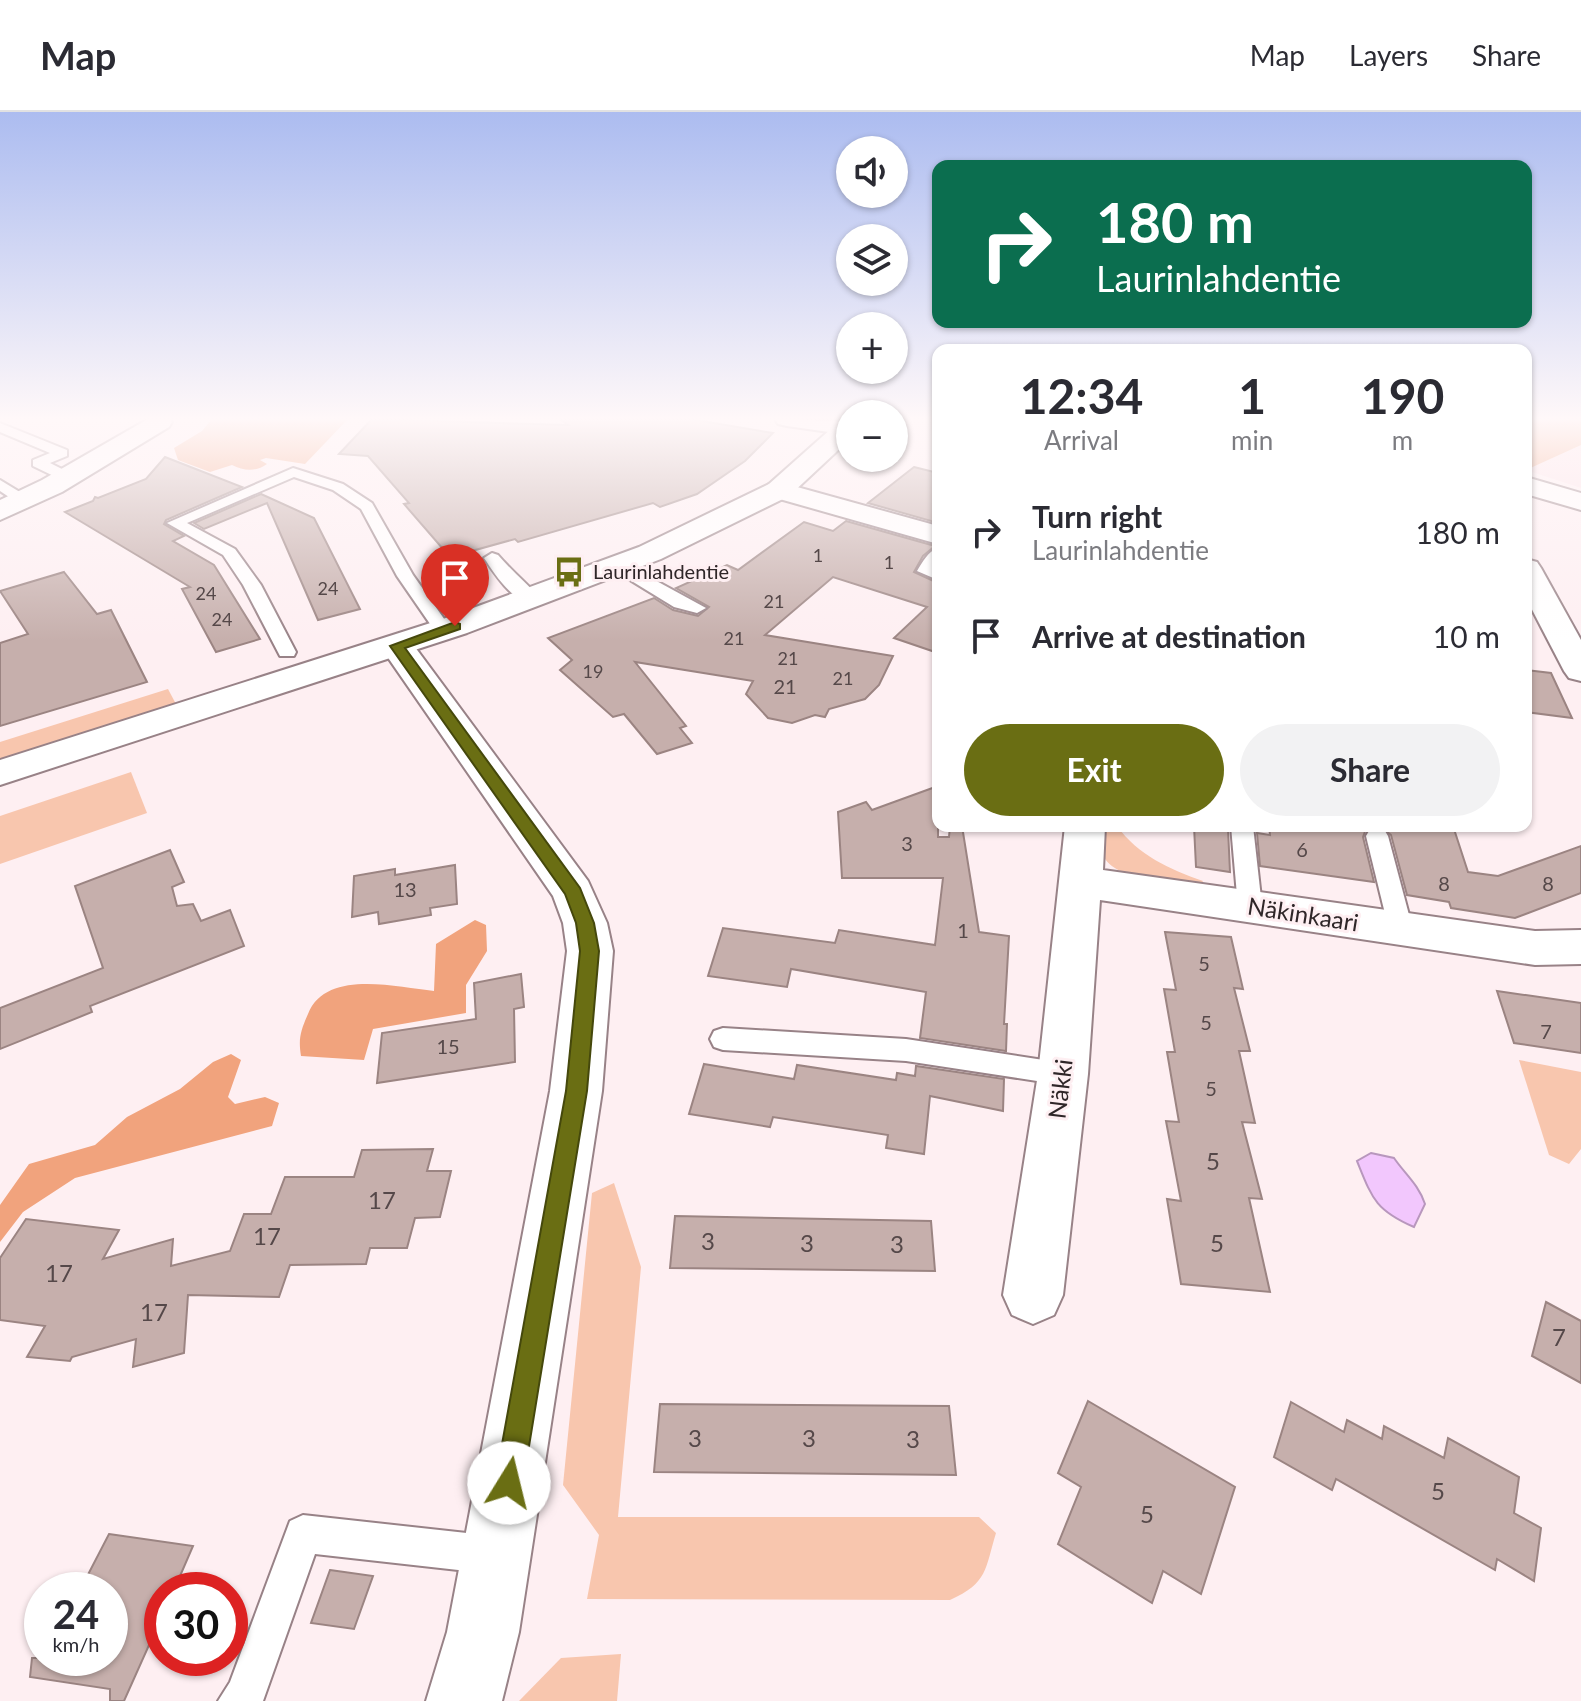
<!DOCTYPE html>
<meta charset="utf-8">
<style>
:root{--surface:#fff;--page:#f2f2f3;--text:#2b2b33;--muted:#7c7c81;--line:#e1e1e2;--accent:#6a6e13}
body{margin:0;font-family:Lato,sans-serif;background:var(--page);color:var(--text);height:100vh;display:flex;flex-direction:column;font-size:30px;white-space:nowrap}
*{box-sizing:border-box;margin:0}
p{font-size:26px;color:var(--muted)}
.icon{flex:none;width:44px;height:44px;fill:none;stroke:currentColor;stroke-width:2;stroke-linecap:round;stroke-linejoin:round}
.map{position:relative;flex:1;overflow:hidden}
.panel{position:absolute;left:932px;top:232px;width:600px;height:488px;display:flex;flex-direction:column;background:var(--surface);border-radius:16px;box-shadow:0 2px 6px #0004}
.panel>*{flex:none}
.hud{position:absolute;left:932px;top:48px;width:600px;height:168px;border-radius:16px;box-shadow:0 2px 6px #0004;background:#0b6e4f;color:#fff;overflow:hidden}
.fabs{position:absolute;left:836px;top:24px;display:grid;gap:16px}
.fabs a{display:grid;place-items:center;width:72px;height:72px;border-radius:50%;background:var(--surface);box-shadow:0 2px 6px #0004;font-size:40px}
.speed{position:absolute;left:24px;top:1460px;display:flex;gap:16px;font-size:40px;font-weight:700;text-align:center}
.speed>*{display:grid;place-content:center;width:104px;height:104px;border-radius:50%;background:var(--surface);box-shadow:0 2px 6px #0004;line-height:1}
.speed small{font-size:20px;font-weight:400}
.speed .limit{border:12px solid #d22;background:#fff;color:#111}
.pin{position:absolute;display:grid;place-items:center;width:68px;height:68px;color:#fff;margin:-82px -34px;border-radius:50% 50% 50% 0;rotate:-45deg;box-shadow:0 0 8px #0007}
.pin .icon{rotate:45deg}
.me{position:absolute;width:88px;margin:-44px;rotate:9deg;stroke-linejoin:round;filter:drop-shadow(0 0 6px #0008)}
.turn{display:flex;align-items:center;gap:28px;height:168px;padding:0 32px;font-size:36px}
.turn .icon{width:104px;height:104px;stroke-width:2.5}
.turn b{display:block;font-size:56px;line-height:68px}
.eta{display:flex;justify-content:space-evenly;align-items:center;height:136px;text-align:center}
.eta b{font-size:48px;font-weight:700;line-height:56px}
.button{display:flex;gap:16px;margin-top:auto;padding:16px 32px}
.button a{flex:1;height:92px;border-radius:48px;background:var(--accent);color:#fff;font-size:32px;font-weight:700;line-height:92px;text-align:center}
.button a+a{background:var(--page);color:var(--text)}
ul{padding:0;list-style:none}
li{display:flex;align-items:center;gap:24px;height:104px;padding:0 32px}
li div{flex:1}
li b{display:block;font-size:30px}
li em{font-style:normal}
header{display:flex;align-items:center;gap:48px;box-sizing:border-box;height:112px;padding:0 40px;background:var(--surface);border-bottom:2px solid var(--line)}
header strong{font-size:38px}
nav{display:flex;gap:44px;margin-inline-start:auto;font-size:28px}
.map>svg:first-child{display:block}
.built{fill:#fde2e8}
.green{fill:#f8c6ae}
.forest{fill:#f1a37d}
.water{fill:#f2c7fd;stroke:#b897bd;stroke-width:2}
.building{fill:#c6afac;stroke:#9b8482;stroke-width:2}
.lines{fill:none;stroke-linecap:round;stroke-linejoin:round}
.lane-casing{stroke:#988287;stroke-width:4}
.street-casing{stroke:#988287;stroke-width:4}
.secondary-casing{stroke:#988287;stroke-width:4}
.lane{fill:#fff;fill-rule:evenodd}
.street{fill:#fff;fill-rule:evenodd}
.secondary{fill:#fff;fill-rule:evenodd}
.route{fill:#6a6e13;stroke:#45480c;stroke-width:2}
.labels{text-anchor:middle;stroke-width:6;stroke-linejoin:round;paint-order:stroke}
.far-number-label{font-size:18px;fill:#554849}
.far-poi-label{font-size:20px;fill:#2f2628;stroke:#feeff2;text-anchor:start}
.number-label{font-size:20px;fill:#554849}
.street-label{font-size:24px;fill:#2f2628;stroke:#feeff2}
.near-number-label{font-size:24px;fill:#554849}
</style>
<header>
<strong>Map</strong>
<nav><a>Map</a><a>Layers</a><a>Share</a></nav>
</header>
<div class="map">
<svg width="1581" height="1589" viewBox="0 0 1581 1589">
<rect width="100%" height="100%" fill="#feeff2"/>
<polygon class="built" points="1581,333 1581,376 1526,358"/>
<g class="green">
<polygon points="168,577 177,594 0,650 0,630"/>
<polygon points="131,660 147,701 0,752 0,704"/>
<path d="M 1101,714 L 1117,714 C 1138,743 1169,757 1203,769 L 1200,774 C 1176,771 1109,769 1102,740 C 1100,732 1101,722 1101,714 Z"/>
<polygon points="1519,948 1581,960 1581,1037 1569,1052 1549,1043"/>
<path d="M 614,1071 L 641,1155 L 618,1405 L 979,1405 L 996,1421 C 985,1457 988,1471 950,1488 L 587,1487 L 599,1423 L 563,1373 L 592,1081 Z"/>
<polygon points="621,1542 617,1589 519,1589 561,1546"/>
</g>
<g class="forest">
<path d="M 212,307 L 348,307 L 305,352 L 266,346 L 260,348 L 267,352 C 256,360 244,359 232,353 L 210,360 L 178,348 L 174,336 L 202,319 Z"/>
<polygon points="1526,307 1581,307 1581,333 1526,358"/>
<path d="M 475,808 L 486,813 L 487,839 L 466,873 L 466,901 L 373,917 L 364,948 L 301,944 C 298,926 301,918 308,902 C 326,857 395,875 434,879 L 436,832 Z"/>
<polygon points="231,942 241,948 228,985 235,992 265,985 279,991 272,1014 75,1066 23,1100 0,1130 0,1093 29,1052 95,1033 127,1005 180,977 213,950"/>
</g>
<path class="water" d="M 1371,1041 L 1394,1046 C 1405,1062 1419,1073 1425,1092 L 1414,1115 C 1375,1098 1372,1086 1357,1049 Z"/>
<g class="building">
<polygon points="372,307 568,313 560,307 690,307 773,321 745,349 697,382 660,395 653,391 518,430 515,427 450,445 404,392 409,391 368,344 339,342"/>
<polygon points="165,345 242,375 166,408 164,412 184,424 173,429 214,453 260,527 216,540 182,477 190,475 65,400 93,389 95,385 98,386 146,367"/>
<polygon points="914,355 938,361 938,411 868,391"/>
<polygon points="261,382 314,406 360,497 318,508 267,391 204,417 194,411"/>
<polygon points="846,409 935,434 923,444 914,460 938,471 938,541 894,526 927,495 833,465 765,523 893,544 879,573 865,587 829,597 825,605 815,603 792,611 768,606 746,582 753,569 635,550 686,614 680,616 692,631 657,642 624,602 613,605 560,558 572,548 548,526 654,486 673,498 698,504 709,495 676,476 727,453 738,458 804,410 833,419"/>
<polygon points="64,460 97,502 111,498 147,570 0,614 0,531 28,522 0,479"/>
<polygon points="1526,558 1551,561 1572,606 1526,600"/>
<polygon points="938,674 938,725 949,725 950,714 962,714 979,820 1009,824 1004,912 1007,912 1006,939 920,926 926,880 791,857 787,875 708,864 723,816 835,831 839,818 935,833 943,766 842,766 838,700 866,690 872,698"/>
<polygon points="1194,714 1228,717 1230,760 1196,755"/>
<polygon points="1269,714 1374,714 1366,717 1363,725 1374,770 1260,754 1257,721 1270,723"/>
<polygon points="1380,714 1453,714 1468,760 1498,764 1581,734 1581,781 1515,806 1451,796 1449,790 1407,783 1391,723"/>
<polygon points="170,738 184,770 172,775 177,794 193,792 201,809 230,798 244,834 90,894 92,900 0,937 0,896 103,856 75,774"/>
<polygon points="455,753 457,792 430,796 431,803 379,812 378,800 352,805 354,764 395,757 395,763"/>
<polygon points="1165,820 1231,825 1243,877 1234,876 1250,939 1239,939 1255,1011 1242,1010 1262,1087 1249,1086 1270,1180 1181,1172 1167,1087 1181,1089 1166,1009 1179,1010 1167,940 1175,940 1164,877 1176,878"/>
<polygon points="521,862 524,895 514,897 515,950 377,971 382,921 476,907 474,871"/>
<polygon points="1497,879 1581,891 1581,941 1514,931"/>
<polygon points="704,952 794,967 797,953 896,968 897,961 915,964 916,954 1004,967 1003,999 930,984 924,1042 886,1036 888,1023 773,1005 770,1015 689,1002"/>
<polygon points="433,1037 427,1059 451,1059 440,1105 415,1106 407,1136 370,1136 366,1152 290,1153 279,1185 188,1183 184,1241 133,1255 136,1227 72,1245 70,1249 27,1245 45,1214 0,1208 0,1146 26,1107 119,1118 103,1147 173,1127 171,1154 230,1139 244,1102 271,1102 285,1065 354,1065 362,1038"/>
<polygon points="675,1104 931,1109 935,1159 670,1156"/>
<polygon points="1546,1190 1581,1209 1581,1271 1532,1244"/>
<polygon points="1088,1289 1235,1375 1201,1482 1163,1459 1152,1491 1058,1432 1081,1375 1058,1361"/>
<polygon points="1291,1290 1344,1320 1347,1308 1382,1327 1384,1314 1444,1346 1448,1326 1519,1365 1514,1401 1541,1416 1534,1469 1497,1447 1495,1458 1336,1367 1332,1378 1274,1345"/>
<polygon points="660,1292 949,1294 956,1363 654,1360"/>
<polygon points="109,1422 193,1434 174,1478 162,1478 162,1504 124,1589 110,1589 110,1577 30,1565 32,1546 110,1546 110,1478 80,1478"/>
<polygon points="330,1458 373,1464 354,1517 311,1511"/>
</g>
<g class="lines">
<g class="lane-casing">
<g id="lane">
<polygon points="0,311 67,338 67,344 50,351 72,362 72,368 62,368 33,354 33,348 50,341 0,320"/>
<polygon points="293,356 343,372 372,391 413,463 452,518 449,522 437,522 397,464 361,397 333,378 294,365 187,411 235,437 261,473 296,540 294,544 280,544 243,473 223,443 167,411"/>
<polygon points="0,368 28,385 28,391 18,391 0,379"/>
<path d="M 938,436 L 935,457 L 938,458 L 938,468 L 917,459 C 922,451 928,439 938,436 Z"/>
<path d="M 492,441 L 498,443 C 511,458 526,471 540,486 L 537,490 C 515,495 495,462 484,446 Z"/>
<polygon points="618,448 706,496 697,501 674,495 612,457 610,453 612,449"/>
<polygon points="1231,714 1253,714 1262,795 1258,801 1250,804 1242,801 1238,795"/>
<polygon points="1377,716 1385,719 1388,724 1413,818 1410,824 1401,827 1392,824 1389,818 1366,724 1369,719"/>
<polygon points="723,916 906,927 1063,951 1073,954 1077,962 1073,970 1063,973 906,949 723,938 714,935 710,927 714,919"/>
<polygon points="303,1403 494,1424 507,1430 513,1443 507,1456 494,1462 315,1442 263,1589 218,1589 230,1570 290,1409"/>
</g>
</g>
<g class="street-casing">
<g id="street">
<polygon points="148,307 170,307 172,310 169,315 62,380 0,408 0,388 42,368"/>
<polygon points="775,307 844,309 850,311 850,323 787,314 778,312"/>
<polygon points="779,370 938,414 938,432 769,384 765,378 769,372"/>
<polygon points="1526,447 1537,450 1541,456 1581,528 1581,569 1569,566 1564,559 1526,486"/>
<polygon points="397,524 409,527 588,769 607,811 613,839 602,979 519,1520 502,1589 426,1589 447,1520 550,979 567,839 563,811 553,784 380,534 385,527"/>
<polygon points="1065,714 1105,714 1103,758 1535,819 1581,818 1581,852 1535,853 1100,788 1088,962 1063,1183 1054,1203 1033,1212 1012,1203 1003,1183 1038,962"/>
</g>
</g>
<g class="secondary-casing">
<g id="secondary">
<polygon points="850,307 850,327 789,384 661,447 467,521 0,673 0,648 443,507 639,435 769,372 841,308"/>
<polygon points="1526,365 1581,381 1581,398 1526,382"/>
</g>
</g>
<use href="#lane" class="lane"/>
<use href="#street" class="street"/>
<use href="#secondary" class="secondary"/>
</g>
<linearGradient id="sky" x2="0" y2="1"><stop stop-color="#acbcf0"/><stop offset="0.58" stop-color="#fff8f9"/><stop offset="1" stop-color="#fff8f9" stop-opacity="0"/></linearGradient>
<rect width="1581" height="529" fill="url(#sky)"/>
<polygon class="route" points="455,510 460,512 460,517 405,536 580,776 594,811 599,839 587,979 523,1371 519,1381 509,1385 499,1381 495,1371 566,979 580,839 576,811 565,782 390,534"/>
<defs>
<g id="bus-bare" transform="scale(2.4)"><path d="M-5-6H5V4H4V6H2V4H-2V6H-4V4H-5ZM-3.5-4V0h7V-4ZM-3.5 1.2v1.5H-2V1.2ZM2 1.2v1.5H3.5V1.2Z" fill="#6a6e13" stroke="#feeff2" stroke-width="2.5" paint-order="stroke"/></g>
</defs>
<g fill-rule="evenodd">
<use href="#bus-bare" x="569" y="460"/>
</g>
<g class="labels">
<g class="far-number-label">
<text x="818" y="450">1</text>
<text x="889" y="457">1</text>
<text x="328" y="483">24</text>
<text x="206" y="488">24</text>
<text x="774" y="496">21</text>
<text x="222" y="514">24</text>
<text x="734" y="533">21</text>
<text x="788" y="553">21</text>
<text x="593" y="566">19</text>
<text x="843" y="573">21</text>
</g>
<g class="far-poi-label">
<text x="593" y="467">Laurinlahdentie</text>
</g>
<g class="number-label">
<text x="785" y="582">21</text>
<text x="907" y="739">3</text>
<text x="1302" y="745">6</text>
<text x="1444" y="779">8</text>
<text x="1548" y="779">8</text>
<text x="405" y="785">13</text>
<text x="963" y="826">1</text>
<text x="1204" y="859">5</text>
<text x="1206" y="918">5</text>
<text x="1546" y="927">7</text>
<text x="448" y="942">15</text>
<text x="1211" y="984">5</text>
</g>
<g class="street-label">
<text transform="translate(1303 803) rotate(9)" y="8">Näkinkaari</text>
<text transform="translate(1061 977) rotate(-83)" y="8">Näkki</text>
</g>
<g class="near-number-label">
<text x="1213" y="1058">5</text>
<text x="382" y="1097">17</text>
<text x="267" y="1133">17</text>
<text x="708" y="1138">3</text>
<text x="807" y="1140">3</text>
<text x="1217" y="1140">5</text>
<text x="897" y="1141">3</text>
<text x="59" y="1170">17</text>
<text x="154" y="1209">17</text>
<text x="1559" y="1234">7</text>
<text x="695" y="1335">3</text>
<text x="809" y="1335">3</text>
<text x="913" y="1336">3</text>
<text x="1438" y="1388">5</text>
<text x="1147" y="1411">5</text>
</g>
</g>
</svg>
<div class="fabs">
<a><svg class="icon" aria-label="sound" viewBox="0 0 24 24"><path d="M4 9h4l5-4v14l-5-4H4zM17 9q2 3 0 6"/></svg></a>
<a><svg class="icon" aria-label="layers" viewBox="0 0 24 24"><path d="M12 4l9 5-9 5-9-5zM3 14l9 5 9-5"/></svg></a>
<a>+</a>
<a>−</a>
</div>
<div class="speed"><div>24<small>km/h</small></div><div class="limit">30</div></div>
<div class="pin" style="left:455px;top:514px;background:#d93025"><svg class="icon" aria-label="arrive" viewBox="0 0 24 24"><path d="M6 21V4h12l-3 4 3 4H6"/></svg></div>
<svg class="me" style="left:509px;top:1371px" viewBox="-20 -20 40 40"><circle r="19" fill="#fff"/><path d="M0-13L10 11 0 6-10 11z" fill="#6a6e13"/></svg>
<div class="hud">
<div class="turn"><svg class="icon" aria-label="right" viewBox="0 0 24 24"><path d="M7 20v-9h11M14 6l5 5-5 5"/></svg><div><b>180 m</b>Laurinlahdentie</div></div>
</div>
<section class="panel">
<div class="eta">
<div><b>12:34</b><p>Arrival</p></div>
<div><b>1</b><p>min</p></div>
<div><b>190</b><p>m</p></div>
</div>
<ul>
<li><svg class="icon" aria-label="right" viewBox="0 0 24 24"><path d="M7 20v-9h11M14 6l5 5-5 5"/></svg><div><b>Turn right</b><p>Laurinlahdentie</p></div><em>180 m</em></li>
<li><svg class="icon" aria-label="arrive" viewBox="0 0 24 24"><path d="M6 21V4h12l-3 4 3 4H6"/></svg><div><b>Arrive at destination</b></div><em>10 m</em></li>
</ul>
<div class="button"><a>Exit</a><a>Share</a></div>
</section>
</div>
